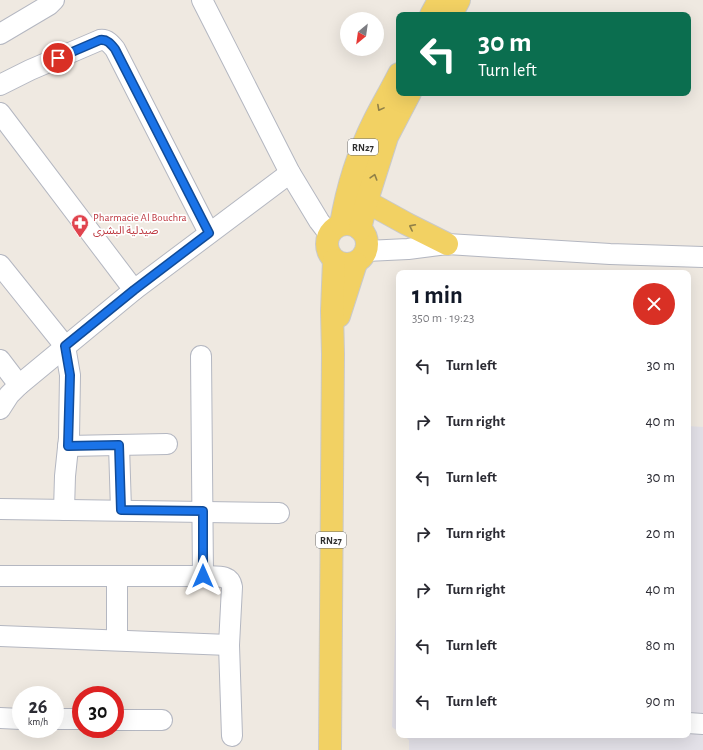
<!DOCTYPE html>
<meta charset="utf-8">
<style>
:root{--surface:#fff;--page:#f2f2f3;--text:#2b2b33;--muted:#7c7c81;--accent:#111827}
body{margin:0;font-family:"Alegreya Sans","Noto Sans Arabic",sans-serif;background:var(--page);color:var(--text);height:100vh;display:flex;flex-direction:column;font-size:15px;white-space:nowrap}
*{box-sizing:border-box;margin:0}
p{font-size:13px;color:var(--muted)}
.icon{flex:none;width:22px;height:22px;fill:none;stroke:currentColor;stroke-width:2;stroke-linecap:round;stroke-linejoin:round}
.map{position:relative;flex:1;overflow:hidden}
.sheet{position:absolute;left:396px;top:270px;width:295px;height:468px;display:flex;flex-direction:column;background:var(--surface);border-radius:8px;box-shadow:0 4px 16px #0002}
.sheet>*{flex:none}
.hud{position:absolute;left:396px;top:12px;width:295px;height:84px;border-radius:8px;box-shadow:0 4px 16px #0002;background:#0b6e4f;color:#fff;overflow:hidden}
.needle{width:26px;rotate:209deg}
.fabs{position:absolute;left:340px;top:12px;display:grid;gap:8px}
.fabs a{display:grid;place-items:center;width:44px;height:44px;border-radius:50%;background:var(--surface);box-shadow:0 4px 16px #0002;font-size:20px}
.speed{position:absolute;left:12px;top:686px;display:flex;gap:8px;font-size:20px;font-weight:700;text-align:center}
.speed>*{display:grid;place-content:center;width:52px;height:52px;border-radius:50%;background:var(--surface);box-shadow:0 4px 16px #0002;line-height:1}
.speed small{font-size:10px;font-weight:400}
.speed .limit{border:6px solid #d22;background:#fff;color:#111}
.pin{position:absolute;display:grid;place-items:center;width:34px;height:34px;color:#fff;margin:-17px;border:2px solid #fff;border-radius:50%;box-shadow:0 1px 4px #0007}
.me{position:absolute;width:44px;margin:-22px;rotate:0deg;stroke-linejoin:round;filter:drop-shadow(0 0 3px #0008)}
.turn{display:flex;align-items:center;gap:14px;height:84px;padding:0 16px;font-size:18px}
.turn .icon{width:52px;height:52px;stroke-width:2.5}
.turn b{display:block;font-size:28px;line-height:34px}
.round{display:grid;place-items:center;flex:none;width:42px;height:42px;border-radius:21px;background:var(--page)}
.head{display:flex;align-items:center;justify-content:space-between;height:68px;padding:0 16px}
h1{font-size:24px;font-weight:700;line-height:30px;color:var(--accent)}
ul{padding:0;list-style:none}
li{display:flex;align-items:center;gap:12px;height:56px;padding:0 16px}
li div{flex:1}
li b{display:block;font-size:15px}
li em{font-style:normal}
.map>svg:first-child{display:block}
.industrial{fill:#e3e1e8}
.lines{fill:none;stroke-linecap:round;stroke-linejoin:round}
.minor-casing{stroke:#b4b7c1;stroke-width:22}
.major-casing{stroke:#c9c9c9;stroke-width:24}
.minor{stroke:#fff;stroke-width:20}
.major{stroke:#f2d163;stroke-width:22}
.oneway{stroke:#908048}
.route-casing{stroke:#114b97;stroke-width:10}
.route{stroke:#1a73e8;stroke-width:7}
.labels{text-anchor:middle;stroke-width:3.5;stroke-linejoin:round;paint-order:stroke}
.shield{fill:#fff;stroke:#6d6d6d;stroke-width:1}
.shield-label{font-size:10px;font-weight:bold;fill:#2e2e2e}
.health-label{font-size:11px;fill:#be3a42;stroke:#fff;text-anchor:start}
</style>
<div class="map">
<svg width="703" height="750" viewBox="0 0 703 750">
<rect width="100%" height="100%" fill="#efe9e1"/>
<g class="industrial">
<polygon points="688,426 703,427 703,750 409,750 409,740 403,735 688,735"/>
<polygon points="399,514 399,732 392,727"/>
</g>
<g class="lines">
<g class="minor-casing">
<g id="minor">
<polyline points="202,0 290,173 319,221 329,234"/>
<polyline points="0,34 49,5 54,0"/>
<path d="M 0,85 L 30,70 L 100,40 C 107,39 111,44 115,49 L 209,233"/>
<polyline points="0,113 134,290"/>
<polyline points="366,251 408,249 447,244 610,254 703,257"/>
<polyline points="0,265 65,346 70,375 69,438 65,476 64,510"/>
<polyline points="201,356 203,576"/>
<polyline points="0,360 19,385"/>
<polyline points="0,409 9,395 19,385 134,290 290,173"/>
<polyline points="119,445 121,510"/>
<polyline points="68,446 167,444"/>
<polyline points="0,509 279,513"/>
<path d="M 0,576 L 203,576 C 214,577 230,573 232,587 L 229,645 L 232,736"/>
<polyline points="117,576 117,640"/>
<polyline points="0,636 229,645"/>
<polyline points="0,718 21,719"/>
<polyline points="55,719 81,719"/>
<polyline points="115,720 162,720"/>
<polyline points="688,723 703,724"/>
</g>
</g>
<g class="major-casing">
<g id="major">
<polyline points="431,15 439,0"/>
<polyline points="451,15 459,0"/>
<polyline points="367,202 407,224 447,244"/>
<circle cx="347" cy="244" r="20"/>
<path d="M 341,224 C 347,189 358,153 374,121 C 382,105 391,90 399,74"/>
<polyline points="360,229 367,200 387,137 410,93"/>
<polyline points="339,316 356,263"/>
<polyline points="330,750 333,354 332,311 334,260"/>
</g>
</g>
<use href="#minor" class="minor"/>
<use href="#major" class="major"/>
</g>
<defs><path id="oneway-chevron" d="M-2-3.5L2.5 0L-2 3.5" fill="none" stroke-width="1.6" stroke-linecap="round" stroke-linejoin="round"/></defs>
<g class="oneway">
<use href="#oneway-chevron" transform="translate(380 108) rotate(118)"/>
<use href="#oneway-chevron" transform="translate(374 177) rotate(-73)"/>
<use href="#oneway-chevron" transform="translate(412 227) rotate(-153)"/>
</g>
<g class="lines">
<g class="route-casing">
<path id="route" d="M 58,58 L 100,40 C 107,39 111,44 115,49 L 209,233 L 134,290 L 65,346 L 70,375 L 68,446 L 119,445 L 121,510 L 203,511 L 203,576"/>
</g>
<use href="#route" class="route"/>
</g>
<defs>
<g id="pharmacy-pin" transform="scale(0.9)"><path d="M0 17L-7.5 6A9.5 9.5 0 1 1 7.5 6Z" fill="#e0444e" stroke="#fff"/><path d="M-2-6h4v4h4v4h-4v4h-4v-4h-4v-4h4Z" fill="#fff"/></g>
</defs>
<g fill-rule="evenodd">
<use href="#pharmacy-pin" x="80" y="223"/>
</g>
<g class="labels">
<g class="shield">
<rect x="348" y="139" width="30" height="16" rx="3"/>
<rect x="316" y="532" width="30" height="16" rx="3"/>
</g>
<g class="shield-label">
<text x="363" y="151">RN27</text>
<text x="331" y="544">RN27</text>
</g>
<g class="health-label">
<text x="93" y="221">Pharmacie Al Bouchra<tspan x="93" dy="13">صيدلية البشرى</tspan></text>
</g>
</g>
</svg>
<div class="fabs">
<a><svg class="needle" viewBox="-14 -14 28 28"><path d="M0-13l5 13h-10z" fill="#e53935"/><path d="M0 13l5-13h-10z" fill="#7c7c81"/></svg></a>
</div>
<div class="speed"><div>26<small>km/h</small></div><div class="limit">30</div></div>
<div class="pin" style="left:58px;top:58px;background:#d93025"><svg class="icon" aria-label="arrive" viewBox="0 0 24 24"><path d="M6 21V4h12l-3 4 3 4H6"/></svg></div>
<svg class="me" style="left:203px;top:576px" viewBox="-20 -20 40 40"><path d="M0-17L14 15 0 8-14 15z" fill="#1a73e8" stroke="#fff" stroke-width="4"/></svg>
<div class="hud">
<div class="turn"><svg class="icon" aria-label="left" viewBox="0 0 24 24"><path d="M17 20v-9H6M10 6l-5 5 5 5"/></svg><div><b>30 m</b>Turn left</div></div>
</div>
<section class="sheet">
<div class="head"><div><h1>1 min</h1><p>350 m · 19:23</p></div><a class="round" style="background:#d93025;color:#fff"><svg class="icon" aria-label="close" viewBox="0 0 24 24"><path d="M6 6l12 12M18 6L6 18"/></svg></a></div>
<ul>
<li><svg class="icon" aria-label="left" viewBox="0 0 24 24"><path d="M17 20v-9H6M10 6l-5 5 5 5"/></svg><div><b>Turn left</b></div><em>30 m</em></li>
<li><svg class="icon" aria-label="right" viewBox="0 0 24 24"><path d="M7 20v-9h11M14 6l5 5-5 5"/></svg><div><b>Turn right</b></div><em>40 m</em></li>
<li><svg class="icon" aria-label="left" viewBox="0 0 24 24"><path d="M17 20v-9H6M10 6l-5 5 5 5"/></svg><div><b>Turn left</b></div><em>30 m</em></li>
<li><svg class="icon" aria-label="right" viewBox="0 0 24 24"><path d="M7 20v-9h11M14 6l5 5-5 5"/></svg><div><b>Turn right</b></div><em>20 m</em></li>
<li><svg class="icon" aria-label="right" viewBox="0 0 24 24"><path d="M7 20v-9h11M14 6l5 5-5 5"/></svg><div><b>Turn right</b></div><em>40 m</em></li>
<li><svg class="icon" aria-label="left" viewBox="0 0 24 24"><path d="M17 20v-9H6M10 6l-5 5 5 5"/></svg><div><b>Turn left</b></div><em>80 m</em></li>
<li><svg class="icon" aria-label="left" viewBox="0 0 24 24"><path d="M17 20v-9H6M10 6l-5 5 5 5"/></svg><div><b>Turn left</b></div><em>90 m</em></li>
</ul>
</section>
</div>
